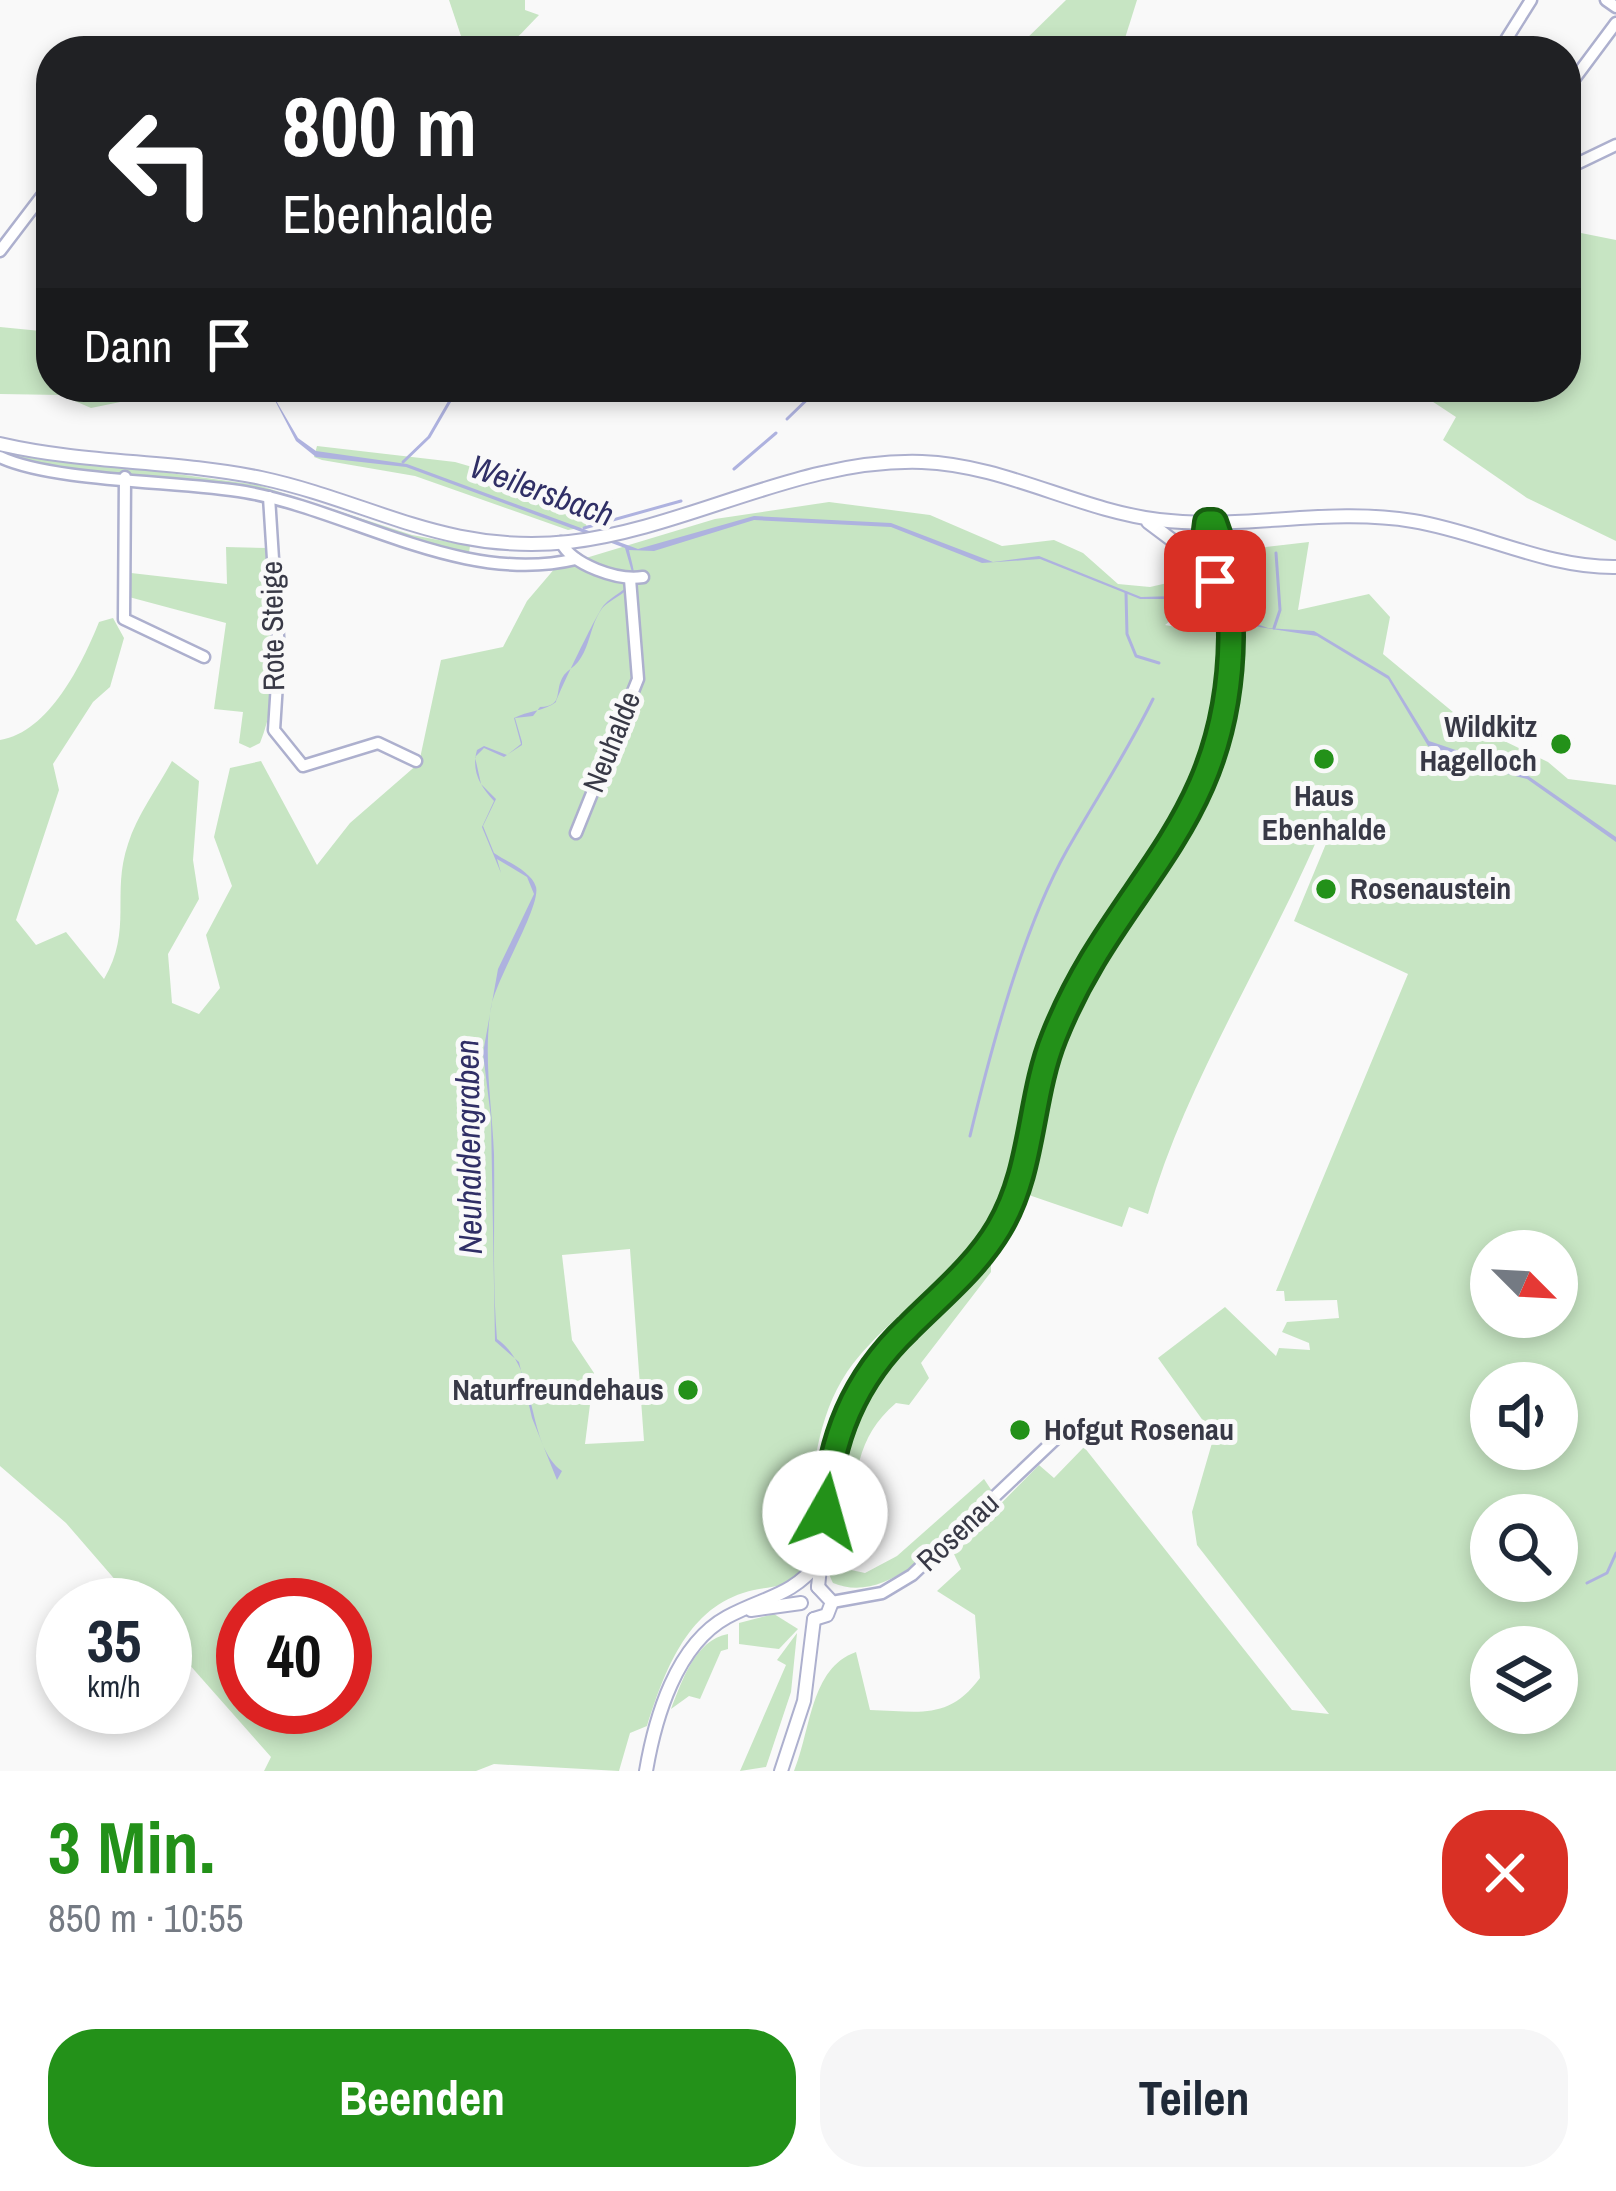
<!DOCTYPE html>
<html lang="de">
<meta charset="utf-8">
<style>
:root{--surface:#fff;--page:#f6f6f7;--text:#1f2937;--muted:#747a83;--accent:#239119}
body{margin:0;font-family:"Archivo Narrow",sans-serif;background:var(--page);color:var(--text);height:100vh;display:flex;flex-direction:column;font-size:45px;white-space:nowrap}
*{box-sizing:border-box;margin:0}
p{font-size:39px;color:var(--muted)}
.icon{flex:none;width:66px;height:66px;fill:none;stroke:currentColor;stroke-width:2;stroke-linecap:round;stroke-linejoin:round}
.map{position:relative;height:1771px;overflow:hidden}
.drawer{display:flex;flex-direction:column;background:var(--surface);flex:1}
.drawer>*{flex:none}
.hud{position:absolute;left:36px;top:36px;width:1545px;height:366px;border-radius:48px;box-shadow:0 6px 18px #0003;background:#202124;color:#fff;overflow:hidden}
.needle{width:78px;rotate:114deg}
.fabs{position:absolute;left:1470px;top:1230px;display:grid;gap:24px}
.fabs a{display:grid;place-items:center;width:108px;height:108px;border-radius:50%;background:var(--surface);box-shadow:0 6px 18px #0003;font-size:60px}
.speed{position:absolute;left:36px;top:1578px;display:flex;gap:24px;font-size:60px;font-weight:700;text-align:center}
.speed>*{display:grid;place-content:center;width:156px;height:156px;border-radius:50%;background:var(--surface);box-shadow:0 6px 18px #0003;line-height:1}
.speed small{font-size:30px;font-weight:400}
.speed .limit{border:18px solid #d22;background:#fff;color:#111}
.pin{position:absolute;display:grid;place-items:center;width:102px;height:102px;color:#fff;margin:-51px;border-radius:24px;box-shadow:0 6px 18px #0006}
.me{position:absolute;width:132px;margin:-66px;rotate:7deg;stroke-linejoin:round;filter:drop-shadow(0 0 9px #0008)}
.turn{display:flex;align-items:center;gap:42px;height:252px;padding:0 48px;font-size:54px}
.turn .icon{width:156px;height:156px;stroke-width:2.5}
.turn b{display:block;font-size:84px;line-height:102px}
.then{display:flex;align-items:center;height:114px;padding:0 48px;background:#0003;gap:24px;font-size:45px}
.round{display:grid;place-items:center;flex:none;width:126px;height:126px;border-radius:48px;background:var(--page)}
.overview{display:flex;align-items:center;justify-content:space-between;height:204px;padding:0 48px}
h1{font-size:72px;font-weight:800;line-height:90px;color:var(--accent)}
.cta{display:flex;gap:24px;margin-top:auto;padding:24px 48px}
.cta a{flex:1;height:138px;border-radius:48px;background:var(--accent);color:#fff;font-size:48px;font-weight:800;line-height:138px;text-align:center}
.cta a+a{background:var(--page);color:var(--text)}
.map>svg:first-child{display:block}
.green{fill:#c7e5c3;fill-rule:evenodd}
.water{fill:#aeb2df}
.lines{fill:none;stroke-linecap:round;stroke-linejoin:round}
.stream{stroke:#aeb2df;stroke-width:3}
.minor-casing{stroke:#adb0ce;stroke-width:15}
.tertiary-casing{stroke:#adb0ce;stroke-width:16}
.minor{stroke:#fff;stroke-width:10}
.tertiary{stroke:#fff;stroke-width:12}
.route-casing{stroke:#175e10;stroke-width:30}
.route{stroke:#239119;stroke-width:21}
.poi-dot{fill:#239119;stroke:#f9f9f9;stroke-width:4.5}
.labels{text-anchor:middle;stroke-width:10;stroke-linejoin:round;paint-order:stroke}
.street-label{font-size:30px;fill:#383946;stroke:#f9f9f9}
.poi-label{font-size:30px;font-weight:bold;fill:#383946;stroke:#f9f9f9;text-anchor:end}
.water-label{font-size:33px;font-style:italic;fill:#302f66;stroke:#f9f9f9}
</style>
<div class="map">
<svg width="1616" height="1771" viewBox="0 0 1616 1771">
<rect width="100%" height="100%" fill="#f9f9f9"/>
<g class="green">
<path d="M 449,0 L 525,0 L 525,10 L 539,15 C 510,45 509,51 466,51 Z"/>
<polygon points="1066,0 1137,0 1121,51 1014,51"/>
<polygon points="1566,230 1616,240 1616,541 1527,498 1443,440 1456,417 1418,392 1440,387 1463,401 1471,387 1566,387"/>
<polygon points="0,327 51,332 51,387 150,387 135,399 91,408 61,395 0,394"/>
<polygon points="317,446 455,462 517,480 580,509 587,527 568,530 415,476 322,460 314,457"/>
<path d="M 0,450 L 258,485 L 412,535 L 470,546 L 469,553 C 353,529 243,487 125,475 C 91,471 24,474 0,450 Z"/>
<path d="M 829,502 L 930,515 L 1002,546 L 1054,540 L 1083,553 L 1118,584 L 1150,587 L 1176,581 L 1197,599 L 1165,625 L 1187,629 L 1205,618 L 1231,641 L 1201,790 L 1060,1022 L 1021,1178 L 978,1257 L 962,1260 C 925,1296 877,1329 847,1372 C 808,1431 812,1505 804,1572 C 784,1590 768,1585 743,1593 C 686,1611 664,1673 647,1726 L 630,1733 L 619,1771 L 494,1764 L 476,1771 L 264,1771 L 271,1757 L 165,1637 L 165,1605 L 137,1605 L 66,1523 L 0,1466 L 0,740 C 49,732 82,664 99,622 L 113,618 L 124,638 L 110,687 L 93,702 L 53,764 L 59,790 L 16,920 L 36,945 L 66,932 L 104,979 C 133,930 111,894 128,844 C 137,815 158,787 172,761 L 199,781 L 193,860 L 199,899 L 168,954 L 172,1003 L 199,1014 L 220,988 L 206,935 L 232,886 L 214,837 L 230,768 L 261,761 L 317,865 L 350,823 L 419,763 L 441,660 L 503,647 L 527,601 L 556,567 L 715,519 ZM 630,1249 L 644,1441 L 585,1444 L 594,1373 L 572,1340 L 562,1255 ZM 243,1605 L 345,1605 L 345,1707 L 243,1707 Z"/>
<path d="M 1309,542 L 1298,610 L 1369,594 L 1390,617 L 1383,654 L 1465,722 L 1548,762 L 1568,779 L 1616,785 L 1616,1771 L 794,1771 C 811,1731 810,1668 856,1652 L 870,1710 C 919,1711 948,1721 980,1678 L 975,1615 L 937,1591 L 961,1569 L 953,1552 L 1039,1465 L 1054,1478 L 1084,1447 L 1292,1710 L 1329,1714 L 1197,1545 L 1192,1512 L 1214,1436 L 1158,1358 L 1225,1307 L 1276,1356 L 1279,1348 L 1310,1350 L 1309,1343 L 1282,1332 L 1287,1322 L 1339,1318 L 1337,1300 L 1285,1301 L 1284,1291 L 1276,1291 L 1408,974 L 1294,921 L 1335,822 L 1326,818 C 1272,951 1188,1075 1148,1214 L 1129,1207 L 1122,1227 L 1023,1193 C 1045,1134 1046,1072 1071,1015 C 1095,957 1135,911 1168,858 C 1222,773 1245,686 1233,586 L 1261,584 L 1258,548 ZM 1491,1251 L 1557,1251 L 1557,1317 L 1491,1317 ZM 1491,1383 L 1557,1383 L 1557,1449 L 1491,1449 ZM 1491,1515 L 1557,1515 L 1557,1581 L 1491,1581 ZM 1491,1647 L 1557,1647 L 1557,1713 L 1491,1713 Z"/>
<path d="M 226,547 L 267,548 C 271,610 284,685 260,743 L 250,748 L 239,743 L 243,712 L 214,709 L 226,623 L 129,597 L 131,573 L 227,584 Z"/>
<path d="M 991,1256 L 991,1272 L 921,1363 L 929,1378 L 909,1405 L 896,1403 C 850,1442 854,1492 853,1546 L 845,1552 L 842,1568 L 865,1573 L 897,1556 L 984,1479 L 992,1491 C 955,1527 892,1608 833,1583 C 821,1561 829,1534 831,1510 C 842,1387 907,1336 991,1256 Z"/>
<polygon points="774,1614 798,1629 779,1649 739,1644 739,1623"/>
<polygon points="797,1633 791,1692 766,1767 740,1771 786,1665 777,1660"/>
<path d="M 728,1634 L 728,1649 L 721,1651 L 700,1699 L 689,1696 L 671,1709 C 682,1681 695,1640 728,1634 Z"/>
</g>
<path class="water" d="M 268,387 L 298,438 L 316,451 L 407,464 L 638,549 L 754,516 L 891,523 L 993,562 L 1039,556 L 1141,597 L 1176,596 L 1268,628 L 1314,631 L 1389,676 L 1429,741 L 1524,773 L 1616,837 L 1616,842 L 1527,779 L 1472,765 L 1428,746 L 1388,679 L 1317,636 L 1253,626 L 1176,599 L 1140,599 L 1040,559 L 982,563 L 891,527 L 754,520 L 654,551 L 629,550 C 630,557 635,570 634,578 C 632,593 608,599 601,610 C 590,626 590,647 578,662 C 574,667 568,670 564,675 C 553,691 565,706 540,707 L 533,716 L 515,718 L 522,742 L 522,745 L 504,757 L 484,748 L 475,757 L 481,784 L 496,799 L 483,826 L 494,853 C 507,862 531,871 536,887 C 541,906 496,979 491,1007 C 483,1057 492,1104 494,1154 C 495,1216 492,1278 497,1339 C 540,1369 525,1443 562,1471 L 557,1480 L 532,1418 L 519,1362 L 495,1341 L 491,1118 L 483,1053 L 498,969 L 534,894 L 527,877 L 497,859 L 501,873 L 482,827 L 494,801 C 480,786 471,771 477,750 L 484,746 L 507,755 L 521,744 L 514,718 C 527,711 545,711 556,702 C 559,692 598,611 604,605 C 613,595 626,591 634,579 L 625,548 L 406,467 L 316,457 L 296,441 Z"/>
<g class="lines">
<g class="stream">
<polyline points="787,419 820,387"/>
<polyline points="403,462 429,437 458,387"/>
<polyline points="734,469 776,433"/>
<polyline points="584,528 681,501"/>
<polyline points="1126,593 1127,634 1136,656 1159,663"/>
<polyline points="1274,628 1280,610 1276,553"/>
<path d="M 970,1136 C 991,1049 1023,928 1067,850 C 1096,799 1127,752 1153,699"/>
<polyline points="1587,1583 1607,1573 1616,1553"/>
</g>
<g class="minor-casing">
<g id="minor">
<polyline points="1606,0 1616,7"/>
<polyline points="1499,51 1531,0"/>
<polyline points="1566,90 1616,23"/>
<polyline points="1566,169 1616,145"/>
<polyline points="0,251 51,184"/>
<path d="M 0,457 C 53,482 180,481 245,492 C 352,511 463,586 576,559"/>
<polyline points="125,477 124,619 204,657"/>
<polyline points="269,497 279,652 274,730 303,766 378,743 416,761"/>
<path d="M 561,542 C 572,565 618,581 643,577"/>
<polyline points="576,833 638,679 630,579"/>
<polyline points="832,1602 882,1593 912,1575 1066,1429"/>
</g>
</g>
<g class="tertiary-casing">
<g id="tertiary">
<path d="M 0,444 C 86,464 174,460 261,478 C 372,502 446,555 569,542 C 689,528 799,458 922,462 C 1005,465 1078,510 1159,520 C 1244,530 1329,507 1413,521 C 1481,532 1546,568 1616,567"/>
<polyline points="1148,522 1204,564"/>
<polyline points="1207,522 1203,554 1226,614"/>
<path d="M 818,1587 C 828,1496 828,1413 894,1342 C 928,1304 972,1274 998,1229 C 1034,1170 1029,1100 1054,1038 C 1115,884 1231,827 1231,638 C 1231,596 1229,562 1214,522"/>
<polyline points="751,1610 801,1603"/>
<polyline points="814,1619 827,1615 832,1602 818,1587"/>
<path d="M 646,1771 C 655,1718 676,1645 727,1617 C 766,1596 791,1597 820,1561"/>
<polyline points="781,1771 804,1701 814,1619"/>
</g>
</g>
<use href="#minor" class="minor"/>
<use href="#tertiary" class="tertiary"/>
</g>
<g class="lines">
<g class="route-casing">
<path id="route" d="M 825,1513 C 830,1439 854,1379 908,1328 C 940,1296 976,1267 999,1228 C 1034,1169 1029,1099 1054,1037 C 1116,881 1229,829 1231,637 C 1231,596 1229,561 1214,522 L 1207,522 L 1203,554 L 1215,581"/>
</g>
<use href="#route" class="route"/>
</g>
<g class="poi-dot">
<circle cx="1561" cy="744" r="12"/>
<circle cx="1324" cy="759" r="12"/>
<circle cx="1326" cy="889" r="12"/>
<circle cx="688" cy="1390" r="12"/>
<circle cx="1020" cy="1430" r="12"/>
</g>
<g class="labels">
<g class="street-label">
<text transform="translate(273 626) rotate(-91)" y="10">Rote Steige</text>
<text transform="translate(612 742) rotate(-68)" y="10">Neuhalde</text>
<text transform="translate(958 1532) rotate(-43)" y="10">Rosenau</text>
</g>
<g class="poi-label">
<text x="1537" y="737">Wildkitz<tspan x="1537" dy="34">Hagelloch</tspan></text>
<text x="1324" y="806" text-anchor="middle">Haus<tspan x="1324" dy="34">Ebenhalde</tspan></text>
<text x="1350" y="899" text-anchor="start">Rosenaustein</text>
<text x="664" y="1400">Naturfreundehaus</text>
<text x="1044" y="1440" text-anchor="start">Hofgut Rosenau</text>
</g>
<g class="water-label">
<text transform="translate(542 490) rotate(20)" y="12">Weilersbach</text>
<text transform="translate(468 1147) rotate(-91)" y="12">Neuhaldengraben</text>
</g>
</g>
</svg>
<div class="fabs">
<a><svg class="needle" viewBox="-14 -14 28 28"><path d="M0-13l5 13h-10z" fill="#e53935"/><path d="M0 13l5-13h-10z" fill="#747a83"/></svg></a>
<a><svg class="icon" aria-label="sound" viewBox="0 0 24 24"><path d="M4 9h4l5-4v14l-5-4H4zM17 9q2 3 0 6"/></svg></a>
<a><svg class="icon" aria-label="search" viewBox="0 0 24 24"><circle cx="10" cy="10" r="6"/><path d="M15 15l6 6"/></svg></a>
<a><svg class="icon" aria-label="layers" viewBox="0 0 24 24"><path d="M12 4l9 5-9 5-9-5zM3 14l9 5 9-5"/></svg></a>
</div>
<div class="speed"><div>35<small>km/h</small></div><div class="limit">40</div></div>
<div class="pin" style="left:1215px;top:581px;background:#d93025"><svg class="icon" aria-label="arrive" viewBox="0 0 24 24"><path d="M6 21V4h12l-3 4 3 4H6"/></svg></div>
<svg class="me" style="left:825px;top:1513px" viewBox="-20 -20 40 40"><circle r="19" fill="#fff"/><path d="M0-13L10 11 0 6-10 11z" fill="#239119"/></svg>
<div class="hud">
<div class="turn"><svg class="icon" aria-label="left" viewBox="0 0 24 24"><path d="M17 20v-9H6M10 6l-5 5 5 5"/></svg><div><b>800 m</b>Ebenhalde</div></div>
<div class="then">Dann<svg class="icon" aria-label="arrive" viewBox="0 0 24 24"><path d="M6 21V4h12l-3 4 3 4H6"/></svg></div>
</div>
</div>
<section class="drawer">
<div class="overview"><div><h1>3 Min.</h1><p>850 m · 10:55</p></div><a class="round" style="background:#d93025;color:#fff"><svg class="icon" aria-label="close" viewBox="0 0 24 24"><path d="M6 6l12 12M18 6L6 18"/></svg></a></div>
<div class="cta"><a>Beenden</a><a>Teilen</a></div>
</section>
